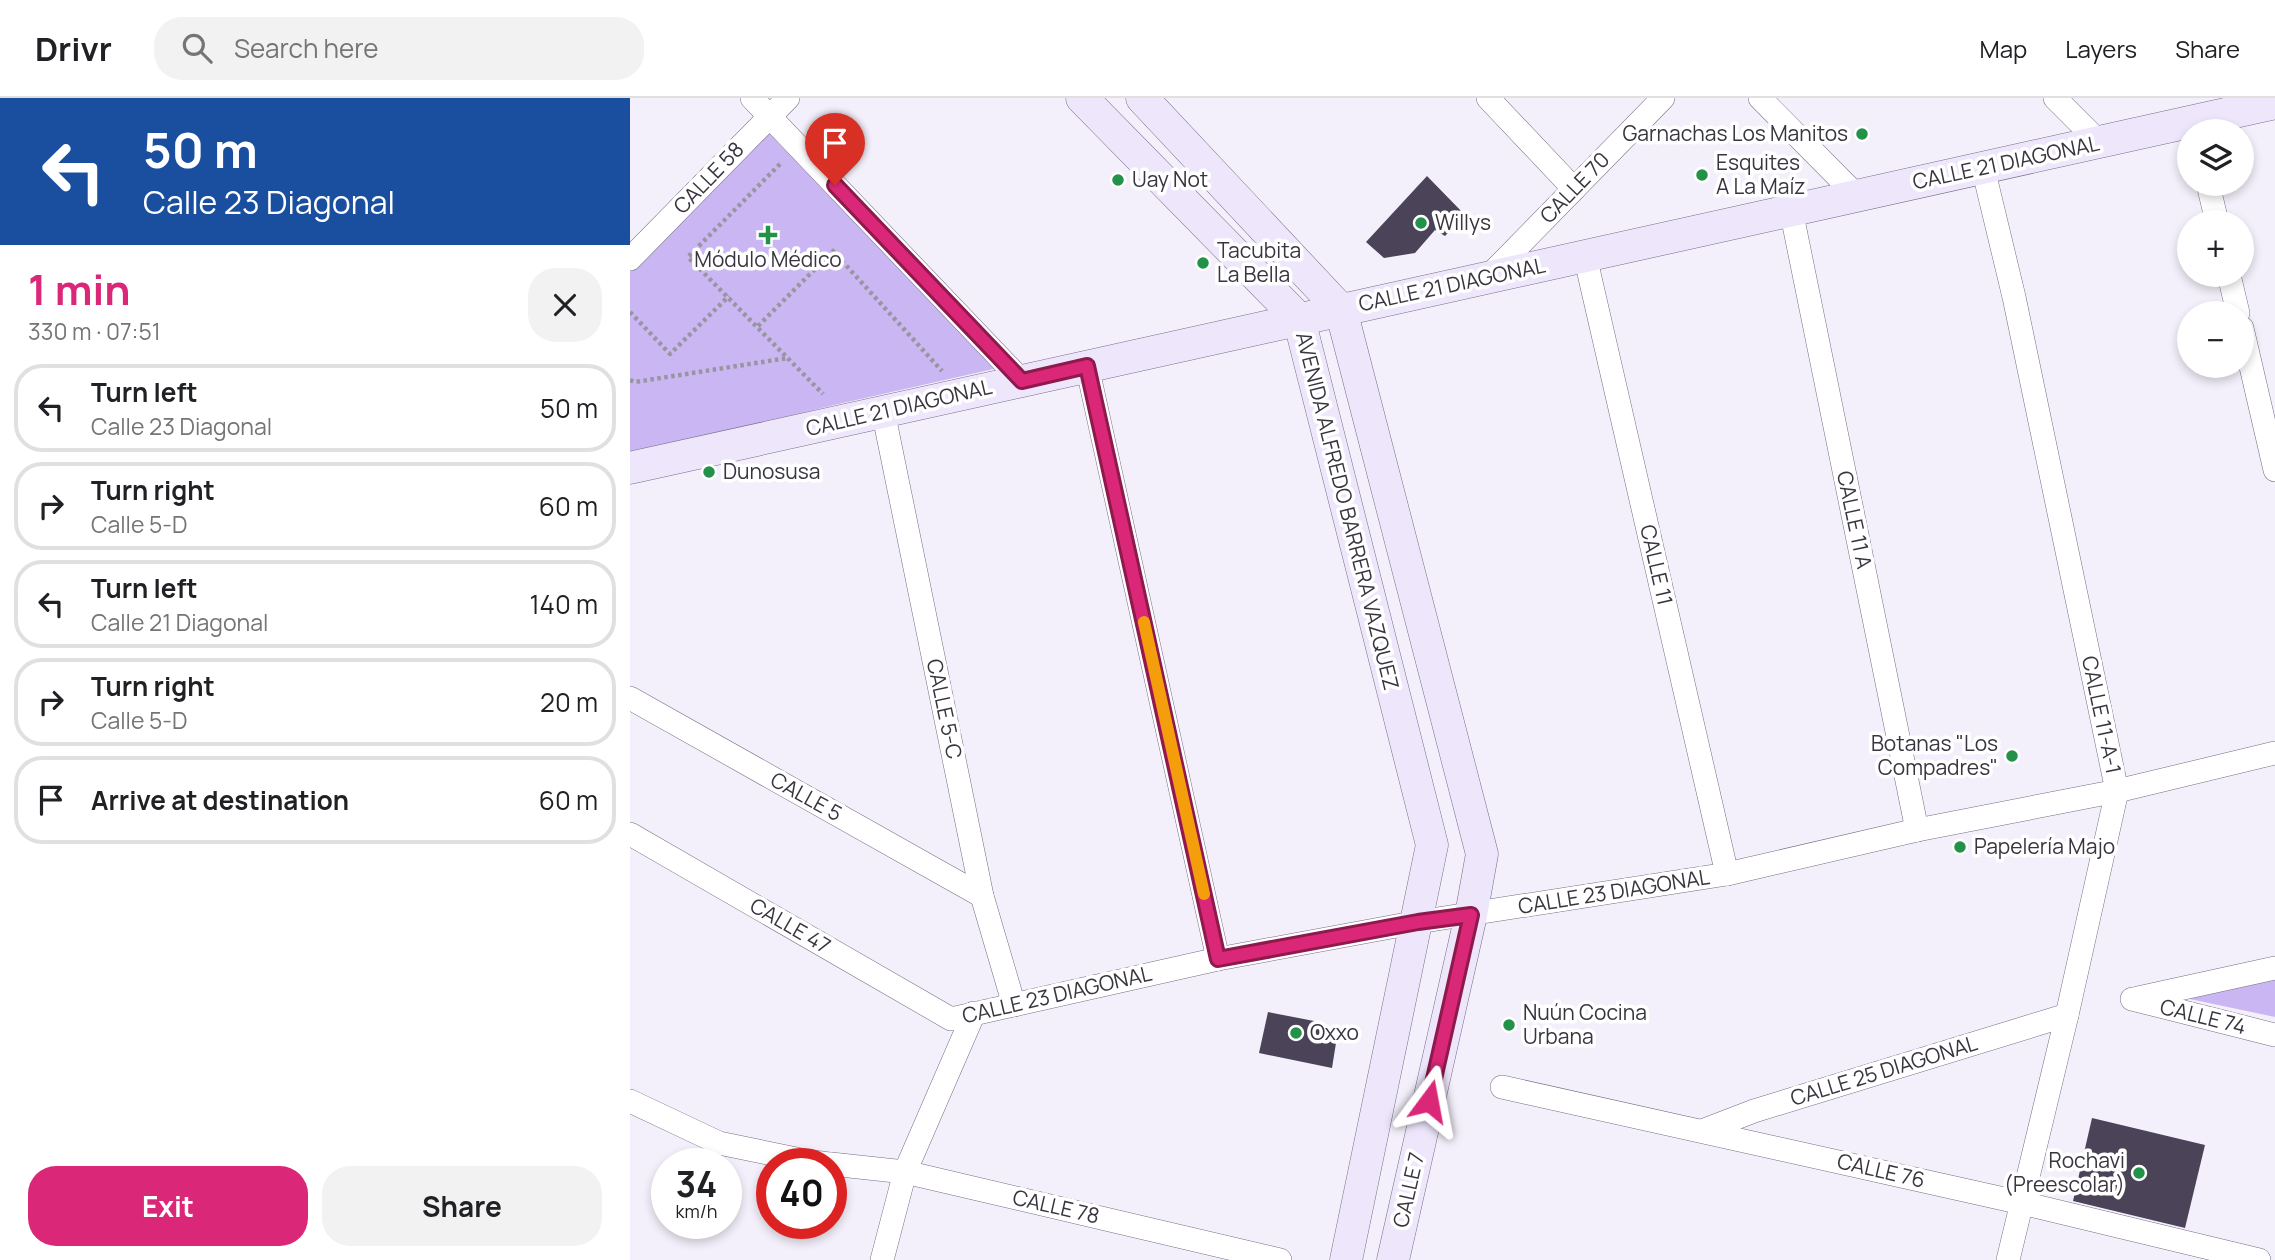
<!DOCTYPE html>
<meta charset="utf-8">
<style>
:root{--surface:#fff;--page:#f2f2f2;--text:#202124;--muted:#757577;--line:#e0e0e0;--accent:#db2777}
body{margin:0;font-family:Manrope,sans-serif;background:var(--page);color:var(--text);height:100vh;display:flex;flex-direction:column;font-size:26px;white-space:nowrap}
*{box-sizing:border-box;margin:0}
p{font-size:23px;color:var(--muted)}
.icon{flex:none;width:38px;height:38px;fill:none;stroke:currentColor;stroke-width:2;stroke-linecap:round;stroke-linejoin:round}
.map{position:relative;flex:1;overflow:hidden}
.side{display:flex;flex-direction:column;background:var(--surface);width:630px}
.side>*{flex:none}
.top-card{background:#1a4fa0;color:#fff;overflow:hidden}
.fabs{position:absolute;left:1547px;top:21px;display:grid;gap:14px}
.fabs a{display:grid;place-items:center;width:77px;height:77px;border-radius:50%;background:var(--surface);box-shadow:0 4px 10px #0003;font-size:35px}
.speed{position:absolute;left:21px;top:1050px;display:flex;gap:14px;font-size:35px;font-weight:700;text-align:center}
.speed>*{display:grid;place-content:center;width:91px;height:91px;border-radius:50%;background:var(--surface);box-shadow:0 4px 10px #0003;line-height:1}
.speed small{font-size:18px;font-weight:400}
.speed .limit{border:10px solid #d22;background:#fff;color:#111}
.pin{position:absolute;display:grid;place-items:center;width:60px;height:60px;color:#fff;margin:-72px -30px;border-radius:50% 50% 50% 0;rotate:-45deg;box-shadow:0 0 7px #0007}
.pin .icon{rotate:45deg}
.me{position:absolute;width:77px;margin:-38px;rotate:13deg;stroke-linejoin:round;filter:drop-shadow(0 0 5px #0008)}
.turn{display:flex;align-items:center;gap:24px;height:147px;padding:0 28px;font-size:32px}
.turn .icon{width:91px;height:91px;stroke-width:2.5}
.turn b{display:block;font-size:49px;line-height:60px}
.round{display:grid;place-items:center;flex:none;width:74px;height:74px;border-radius:28px;background:var(--page)}
.summary{display:flex;align-items:center;justify-content:space-between;height:119px;padding:0 28px}
h1{font-size:42px;font-weight:700;line-height:52px;color:var(--accent)}
.button{display:flex;gap:14px;margin-top:auto;padding:14px 28px}
.button a{flex:1;height:80px;border-radius:28px;background:var(--accent);color:#fff;font-size:28px;font-weight:700;line-height:80px;text-align:center}
.button a+a{background:var(--page);color:var(--text)}
ul{padding:0;list-style:none}
li{display:flex;align-items:center;gap:21px;height:88px;margin:0 14px 10px;padding:0 14px;border:4px solid var(--line);border-radius:28px}
li div{flex:1}
li b{display:block;font-size:26px}
li em{font-style:normal}
header{display:flex;align-items:center;gap:42px;box-sizing:border-box;height:98px;padding:0 35px;background:var(--surface);border-bottom:2px solid var(--line)}
header strong{font-size:33px}
nav{display:flex;gap:38px;margin-inline-start:auto;font-size:24px}
.search{width:490px;height:63px;background:var(--page);display:flex;align-items:center;gap:18px;box-sizing:border-box;padding:0 24px;border-radius:28px;color:var(--muted);font-size:26px}
main{display:flex;flex:1;min-height:0}
.map>svg:first-child{display:block}
.green{fill:#cab6f2}
.building{fill:#4b4459}
.lines{fill:none;stroke-linecap:round;stroke-linejoin:round}
.street-casing{stroke:#756d84;stroke-width:24}
.secondary-casing{stroke:#756d84;stroke-width:33}
.path{stroke:#9995a0;stroke-width:4.5;stroke-dasharray:3.5 3.5;stroke-linecap:butt}
.street{stroke:#fff;stroke-width:23}
.secondary{stroke:#eee7fc;stroke-width:32}
.route-casing{stroke:#8e194d;stroke-width:18}
.route{stroke:#db2777;stroke-width:12}
.slow{stroke:#f59e0b;stroke-width:12}
.poi-dot{fill:#249149;stroke:#fff;stroke-width:2.5}
.labels{text-anchor:middle;stroke-width:7;stroke-linejoin:round;paint-order:stroke}
.poi-label{font-size:21px;fill:#39353f;stroke:#fff;text-anchor:start}
.street-label{font-size:21px;fill:#39353f;stroke:#fff}
</style>
<header>
<strong>Drivr</strong>
<div class="search"><svg class="icon" aria-label="search" viewBox="0 0 24 24"><circle cx="10" cy="10" r="6"/><path d="M15 15l6 6"/></svg>Search here</div>
<nav><a>Map</a><a>Layers</a><a>Share</a></nav>
</header>
<main>
<section class="side">
<div class="top-card">
<div class="turn"><svg class="icon" aria-label="left" viewBox="0 0 24 24"><path d="M17 20v-9H6M10 6l-5 5 5 5"/></svg><div><b>50 m</b>Calle 23 Diagonal</div></div>
</div>
<div class="summary"><div><h1>1 min</h1><p>330 m · 07:51</p></div><a class="round"><svg class="icon" aria-label="close" viewBox="0 0 24 24"><path d="M6 6l12 12M18 6L6 18"/></svg></a></div>
<ul>
<li><svg class="icon" aria-label="left" viewBox="0 0 24 24"><path d="M17 20v-9H6M10 6l-5 5 5 5"/></svg><div><b>Turn left</b><p>Calle 23 Diagonal</p></div><em>50 m</em></li>
<li><svg class="icon" aria-label="right" viewBox="0 0 24 24"><path d="M7 20v-9h11M14 6l5 5-5 5"/></svg><div><b>Turn right</b><p>Calle 5-D</p></div><em>60 m</em></li>
<li><svg class="icon" aria-label="left" viewBox="0 0 24 24"><path d="M17 20v-9H6M10 6l-5 5 5 5"/></svg><div><b>Turn left</b><p>Calle 21 Diagonal</p></div><em>140 m</em></li>
<li><svg class="icon" aria-label="right" viewBox="0 0 24 24"><path d="M7 20v-9h11M14 6l5 5-5 5"/></svg><div><b>Turn right</b><p>Calle 5-D</p></div><em>20 m</em></li>
<li><svg class="icon" aria-label="arrive" viewBox="0 0 24 24"><path d="M6 21V4h12l-3 4 3 4H6"/></svg><div><b>Arrive at destination</b></div><em>60 m</em></li>
</ul>
<div class="button"><a>Exit</a><a>Share</a></div>
</section>
<div class="map">
<svg width="1645" height="1162" viewBox="0 0 1645 1162">
<rect width="100%" height="100%" fill="#f4f0fb"/>
<g class="green">
<polygon points="134,23 368,270 204,307 0,358 0,161"/>
<polygon points="1645,873 1645,919 1536,896"/>
</g>
<g class="building">
<polygon points="797,78 835,117 815,138 805,132 785,155 754,160 736,144"/>
<polygon points="638,914 689,924 706,945 702,970 629,955"/>
<polygon points="1462,1020 1575,1047 1555,1130 1443,1103"/>
</g>
<g class="lines">
<g class="street-casing">
<g id="street">
<polyline points="122,0 392,283"/>
<polyline points="858,0 944,91"/>
<polyline points="1130,0 1227,98"/>
<polyline points="1425,0 1469,44"/>
<polyline points="1353,70 1384,199 1487,693 1437,917 1378,1162"/>
<polyline points="1578,86 1587,124"/>
<polyline points="1161,112 1287,732"/>
<polyline points="955,158 1097,776"/>
<polyline points="0,161 158,0"/>
<polyline points="1599,177 1608,215"/>
<polyline points="857,180 1033,0"/>
<polyline points="1612,230 1645,372"/>
<polyline points="457,268 588,861"/>
<polyline points="253,313 352,798 384,907"/>
<polyline points="0,600 352,798"/>
<polyline points="0,736 321,921 588,861 788,824 1097,776 1287,732 1487,693 1645,655"/>
<polyline points="1508,900 1645,870"/>
<polyline points="1502,901 1645,937"/>
<polyline points="872,989 1392,1105 1629,1162"/>
<polyline points="0,1003 89,1045 176,1063 199,1066"/>
<polyline points="1072,1033 1124,1013 1437,917"/>
<polyline points="201,1066 275,1074 650,1162"/>
<polyline points="252,1162 275,1074 344,915"/>
</g>
</g>
<g class="secondary-casing">
<g id="secondary">
<polyline points="452,0 669,221 802,747 716,1162"/>
<polyline points="512,0 711,212 852,756 841,817 763,1162"/>
<polyline points="0,370 1645,5"/>
</g>
</g>
<g class="path">
<polyline points="150,66 58,159 193,296"/>
<polyline points="0,214 40,256 99,198"/>
<polyline points="128,228 203,153 312,273"/>
<polyline points="0,282 5,284 158,260"/>
</g>
<use href="#street" class="street"/>
<use href="#secondary" class="secondary"/>
</g>
<g class="lines">
<g class="route-casing">
<polyline id="route" points="205,87 392,283 457,268 588,861 788,824 841,817 799,1003"/>
</g>
<use href="#route" class="route"/>
<polyline class="slow" points="514,524 574,796"/>
</g>
<g class="poi-dot">
<circle cx="1232" cy="36" r="7"/>
<circle cx="1072" cy="77" r="7"/>
<circle cx="488" cy="82" r="7"/>
<circle cx="791" cy="125" r="7"/>
<path d="M134.5 126.5h7v7h7v7h-7v7h-7v-7h-7v-7h7z"/>
<circle cx="573" cy="165" r="7"/>
<circle cx="79" cy="374" r="7"/>
<circle cx="1382" cy="658" r="7"/>
<circle cx="1330" cy="749" r="7"/>
<circle cx="879" cy="927" r="7"/>
<circle cx="666" cy="935" r="7"/>
<circle cx="1509" cy="1075" r="7"/>
</g>
<g class="labels">
<g class="poi-label">
<text x="1218" y="43" text-anchor="end">Garnachas Los Manitos</text>
<text x="1086" y="72">Esquites<tspan x="1086" dy="24">A La Maíz</tspan></text>
<text x="502" y="89">Uay Not</text>
<text x="805" y="132">Willys</text>
<text x="587" y="160">Tacubita<tspan x="587" dy="24">La Bella</tspan></text>
<text x="138" y="169" text-anchor="middle">Módulo Médico</text>
<text x="93" y="381">Dunosusa</text>
<text x="1368" y="653" text-anchor="end">Botanas "Los<tspan x="1368" dy="24">Compadres"</tspan></text>
<text x="1344" y="756">Papelería Majo</text>
<text x="893" y="922">Nuún Cocina<tspan x="893" dy="24">Urbana</tspan></text>
<text x="680" y="942">Oxxo</text>
<text x="1495" y="1070" text-anchor="end">Rochavi<tspan x="1495" dy="24">(Preescolar)</tspan></text>
</g>
<g class="street-label">
<text transform="translate(1376 65) rotate(-12)" y="7">CALLE 21 DIAGONAL</text>
<text transform="translate(79 80) rotate(-46)" y="7">CALLE 58</text>
<text transform="translate(945 90) rotate(-46)" y="7">CALLE 70</text>
<text transform="translate(822 187) rotate(-12)" y="7">CALLE 21 DIAGONAL</text>
<text transform="translate(269 310) rotate(-13)" y="7">CALLE 21 DIAGONAL</text>
<text transform="translate(717 413) rotate(76)" y="7">AVENIDA ALFREDO BARRERA VAZQUEZ</text>
<text transform="translate(1224 422) rotate(78)" y="7">CALLE 11 A</text>
<text transform="translate(1026 467) rotate(77)" y="7">CALLE 11</text>
<text transform="translate(314 611) rotate(78)" y="7">CALLE 5-C</text>
<text transform="translate(1471 617) rotate(78)" y="7">CALLE 11-A-1</text>
<text transform="translate(176 699) rotate(29)" y="7">CALLE 5</text>
<text transform="translate(984 794) rotate(-9)" y="7">CALLE 23 DIAGONAL</text>
<text transform="translate(160 828) rotate(30)" y="7">CALLE 47</text>
<text transform="translate(427 897) rotate(-13)" y="7">CALLE 23 DIAGONAL</text>
<text transform="translate(1573 919) rotate(14)" y="7">CALLE 74</text>
<text transform="translate(1254 973) rotate(-17)" y="7">CALLE 25 DIAGONAL</text>
<text transform="translate(1251 1073) rotate(13)" y="7">CALLE 76</text>
<text transform="translate(779 1092) rotate(-77)" y="7">CALLE 7</text>
<text transform="translate(426 1109) rotate(13)" y="7">CALLE 78</text>
</g>
</g>
</svg>
<div class="fabs">
<a><svg class="icon" aria-label="layers" viewBox="0 0 24 24"><path d="M12 4l9 5-9 5-9-5zM3 14l9 5 9-5"/></svg></a>
<a>+</a>
<a>−</a>
</div>
<div class="speed"><div>34<small>km/h</small></div><div class="limit">40</div></div>
<div class="pin" style="left:205px;top:87px;background:#d93025"><svg class="icon" aria-label="arrive" viewBox="0 0 24 24"><path d="M6 21V4h12l-3 4 3 4H6"/></svg></div>
<svg class="me" style="left:799px;top:1003px" viewBox="-20 -20 40 40"><path d="M0-17L14 15 0 8-14 15z" fill="#db2777" stroke="#fff" stroke-width="4"/></svg>
</div>
</main>
